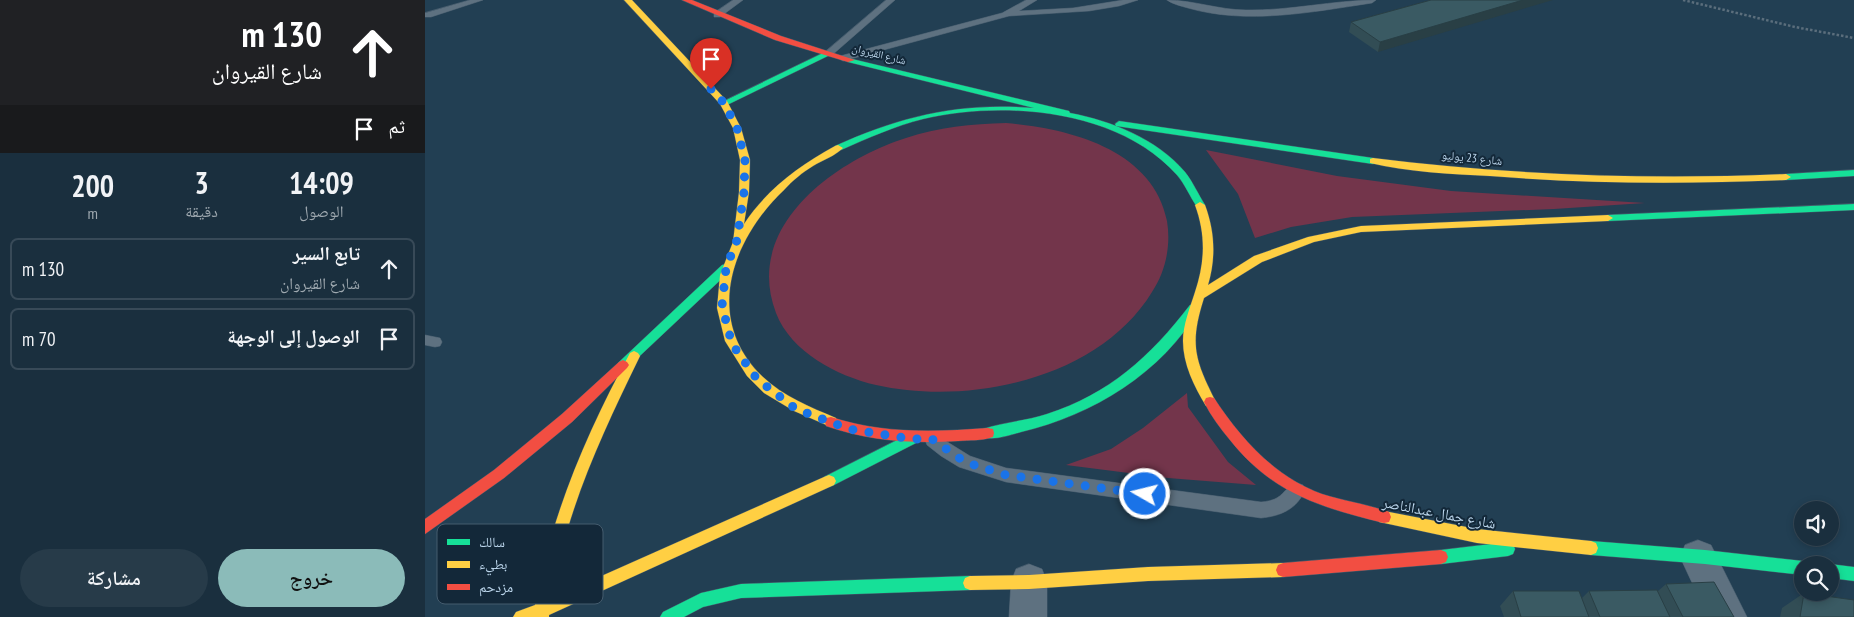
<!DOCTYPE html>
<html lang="ar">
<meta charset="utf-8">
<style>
:root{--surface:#1a2f3e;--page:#273b49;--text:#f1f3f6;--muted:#9fa9b0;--line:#384a58;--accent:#8bbbb9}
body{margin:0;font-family:"PT Sans Narrow","Noto Naskh Arabic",sans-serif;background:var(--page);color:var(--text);direction:rtl;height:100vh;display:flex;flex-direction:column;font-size:19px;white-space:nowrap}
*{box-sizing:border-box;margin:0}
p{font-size:16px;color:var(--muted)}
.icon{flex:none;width:28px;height:28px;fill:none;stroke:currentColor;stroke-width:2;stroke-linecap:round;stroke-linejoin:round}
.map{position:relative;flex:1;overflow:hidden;direction:ltr}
.details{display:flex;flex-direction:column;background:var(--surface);width:425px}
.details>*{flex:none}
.guide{background:#202124;color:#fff;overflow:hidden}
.controls{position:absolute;left:1369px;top:501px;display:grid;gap:10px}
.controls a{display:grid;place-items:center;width:45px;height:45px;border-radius:50%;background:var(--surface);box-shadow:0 2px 8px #0003,0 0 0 1px var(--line);font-size:25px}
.pin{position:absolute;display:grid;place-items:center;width:42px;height:42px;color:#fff;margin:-51px -21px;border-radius:50% 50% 50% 0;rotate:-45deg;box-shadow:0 0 5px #0007}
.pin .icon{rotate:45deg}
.me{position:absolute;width:55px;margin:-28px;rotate:278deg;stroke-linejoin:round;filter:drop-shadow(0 0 4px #0008)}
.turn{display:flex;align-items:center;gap:18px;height:105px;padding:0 20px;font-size:22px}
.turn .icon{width:65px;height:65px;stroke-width:2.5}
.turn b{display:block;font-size:35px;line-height:42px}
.then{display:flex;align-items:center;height:48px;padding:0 20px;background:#0003;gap:10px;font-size:19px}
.eta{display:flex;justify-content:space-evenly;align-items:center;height:85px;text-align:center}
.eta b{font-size:30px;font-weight:600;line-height:35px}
.button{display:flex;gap:10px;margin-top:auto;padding:10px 20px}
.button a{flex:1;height:58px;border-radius:30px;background:var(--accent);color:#111;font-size:20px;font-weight:600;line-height:58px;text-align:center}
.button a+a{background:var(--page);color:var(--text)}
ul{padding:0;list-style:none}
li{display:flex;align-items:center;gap:15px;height:62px;margin:0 10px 8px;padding:0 10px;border:2px solid var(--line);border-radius:8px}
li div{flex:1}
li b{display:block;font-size:19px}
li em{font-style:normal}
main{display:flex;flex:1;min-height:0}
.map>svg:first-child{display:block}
.green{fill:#73354b}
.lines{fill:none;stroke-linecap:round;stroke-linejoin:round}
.lane-casing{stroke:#455b6c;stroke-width:1}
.street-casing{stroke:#455b6c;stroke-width:1}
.fast-casing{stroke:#455b6c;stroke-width:1}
.slow-casing{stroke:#455b6c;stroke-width:1}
.jam-casing{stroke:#455b6c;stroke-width:1}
.path-far1{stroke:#5b6e7c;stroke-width:2.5;stroke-dasharray:2.5 2;stroke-linecap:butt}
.path{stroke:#5b6e7c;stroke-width:4;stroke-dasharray:4.5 3;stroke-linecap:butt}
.lane{fill:#5e7180;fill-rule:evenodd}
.street{fill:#5e7180;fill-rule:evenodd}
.fast{fill:#16e098;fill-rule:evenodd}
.slow{fill:#ffcf43;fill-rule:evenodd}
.jam{fill:#f24e42;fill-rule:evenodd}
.wall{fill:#324d55}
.shaded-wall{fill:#293f45}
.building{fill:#3a5a63;stroke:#293f45}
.route{stroke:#1a73e8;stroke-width:9;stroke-dasharray:0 16.2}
.labels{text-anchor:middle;stroke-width:4;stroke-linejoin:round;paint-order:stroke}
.far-street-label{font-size:11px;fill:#bbd5eb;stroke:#132839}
.street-label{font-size:12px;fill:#bbd5eb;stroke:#132839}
.near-street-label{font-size:15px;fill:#bbd5eb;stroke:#132839}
.key{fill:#132839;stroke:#455c6e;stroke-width:1}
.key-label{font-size:14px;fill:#bbd5eb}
</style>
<main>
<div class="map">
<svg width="1429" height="617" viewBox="0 0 1429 617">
<rect width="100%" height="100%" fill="#223f53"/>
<g class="green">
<path d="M 581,123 C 643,128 728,149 742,221 C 746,245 741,271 727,292 C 674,379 544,406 451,385 C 412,376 366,352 351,313 C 318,227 409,161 481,138 C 513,127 547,124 581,123 Z"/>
<polygon points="781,150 912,176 1026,191 1220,203 1129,209 927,217 866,227 830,238 813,194"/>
<polygon points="762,393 763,407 803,462 831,485 743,478 641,465 686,449 718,428"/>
</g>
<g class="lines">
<g class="lane-casing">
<g id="lane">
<polygon points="45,0 58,0 6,17 0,17 0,13"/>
<polygon points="308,0 318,0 295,17 289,17 289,13"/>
<polygon points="461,0 470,0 406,56 400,56 400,52"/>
<polygon points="601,0 612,0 594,11 648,8 698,0 713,0 694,6 664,11 584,16 418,61 413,58 415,56 577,13"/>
<path d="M 742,0 C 768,0 794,10 821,10 C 865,11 908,0 951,0 L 947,3 C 887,12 822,25 763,8 C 756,6 747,4 742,0 Z"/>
<polygon points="0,335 15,338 17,342 15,346 10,347 0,345"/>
<path d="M 508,433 L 545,456 L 581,468 L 836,502 C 861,500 856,488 872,483 L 878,485 L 880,490 C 872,509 856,516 836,518 L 581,482 L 534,467 L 516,456 L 502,445 L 500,440 L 502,435 Z"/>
</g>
</g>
<g class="street-casing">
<g id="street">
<polygon points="1273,540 1286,545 1322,617 1283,617 1255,557 1260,545"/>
<polygon points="604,564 617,569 622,582 622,617 584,617 586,582 591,569"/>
</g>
</g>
<g class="fast-casing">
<g id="fast">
<polygon points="400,52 407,54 302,105 299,106 295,103"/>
<path d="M 423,58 L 644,111 L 645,113 C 687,121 732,139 760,172 C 768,182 773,194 780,205 L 775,208 L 772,207 C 765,197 760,184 752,175 C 693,109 579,100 498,119 C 470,126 443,138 416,150 L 410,150 L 410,146 C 476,116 535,102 609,108 L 423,62 Z"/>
<polygon points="694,121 948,158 953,161 948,164 691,126 690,124"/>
<polygon points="1429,170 1429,176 1361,180 1356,177 1361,174"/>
<polygon points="1429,204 1429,210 1183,221 1178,218 1183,215"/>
<polygon points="301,264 305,265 306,268 305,271 202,368 194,368 192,365 194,362 297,265"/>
<path d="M 769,304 L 775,308 C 737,373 668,415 596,432 C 585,435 569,441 558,437 L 557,433 L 558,429 C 579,422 601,421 622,414 C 684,394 725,357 765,305 Z"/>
<polygon points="486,433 491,435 493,439 491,443 409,485 404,487 399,485 397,481 399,477"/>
<polygon points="1166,541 1280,550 1378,561 1384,565 1378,565 1378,575 1280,564 1166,555 1161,553 1159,548 1161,543"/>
<polygon points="1083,542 1088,544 1090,549 1088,554 1083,556 1016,564 1011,562 1009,557 1011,552 1016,550"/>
<polygon points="1405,564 1429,567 1429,581 1405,578 1405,565 1402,565"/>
<polygon points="545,576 550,578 552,583 550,588 545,590 316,598 278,607 259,617 235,617 238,612 276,593 316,584"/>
</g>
</g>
<g class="slow-casing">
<g id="slow">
<path d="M 199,0 L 207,0 L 302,101 L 316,128 L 325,160 L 324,192 L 319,224 C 342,189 374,166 410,146 L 413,145 L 418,148 C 410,156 398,160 388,166 C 378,172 367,181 359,190 C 306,240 278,320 338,377 C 358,396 385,407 411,418 L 412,422 L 411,426 L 406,427 L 369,411 L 339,393 L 322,376 L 300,341 L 292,308 L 295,275 L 308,242 L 314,192 L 315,160 L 308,128 L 295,104 Z"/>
<path d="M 948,158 C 1086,175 1222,180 1361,174 L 1366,177 L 1361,180 C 1262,184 1164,184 1065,176 C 1027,174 982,172 945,163 L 945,159 Z"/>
<path d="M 775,202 L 780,205 C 790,232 791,258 783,285 L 829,256 L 883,237 L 936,226 L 1183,215 L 1188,218 L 1183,221 L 936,232 L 889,242 L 837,262 L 779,298 C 764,345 770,360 791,402 L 789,406 L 785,407 L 781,406 C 769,386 758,364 758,341 C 758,324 765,308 770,292 C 780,262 781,235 770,205 Z"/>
<path d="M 209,351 L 213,353 L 215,356 C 177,434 140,512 127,598 L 399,477 L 404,475 L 409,477 L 411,481 L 409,485 L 124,615 L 124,617 L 88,617 L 91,612 L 110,605 C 126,516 162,432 205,353 Z"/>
<polygon points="959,511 1052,529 1166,541 1171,543 1173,548 1171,553 1166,555 1052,543 959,523 954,522 952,517 954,512"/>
<polygon points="858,563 863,565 865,570 863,575 858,577 723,581 604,589 545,590 540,588 538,583 540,578 545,576 604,575 723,567"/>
</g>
</g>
<g class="jam-casing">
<g id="jam">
<polygon points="257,0 267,0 356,36 430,60 423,62 350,40"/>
<polygon points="198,360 202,362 204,365 202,368 147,422 79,478 0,534 0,519 69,470 137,414 194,362"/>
<path d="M 785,397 L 789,398 C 816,439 850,477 897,494 C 919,501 942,504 964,512 L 966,517 L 964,522 L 959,523 C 895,507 848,494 805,440 C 795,428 786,416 779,402 L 781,398 Z"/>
<path d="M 406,417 C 458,434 509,432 563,428 L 568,429 L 569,433 L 568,437 C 557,441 544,440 533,441 C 487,444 445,441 401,426 L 400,422 L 401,418 Z"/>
<polygon points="1016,550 1021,552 1023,557 1021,562 1016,564 858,577 853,575 851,570 853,565 858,563"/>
</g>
</g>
<polyline class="path-far1" points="1258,0 1370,27 1429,38"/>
<polyline class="path" points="23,549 80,587"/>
<use href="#lane" class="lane"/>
<use href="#street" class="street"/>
<use href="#fast" class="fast"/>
<use href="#slow" class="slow"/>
<use href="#jam" class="jam"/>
</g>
<g class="wall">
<polygon points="1006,0 953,52 924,32 926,22"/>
<polygon points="1241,584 1309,617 1079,617 1075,606 1088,591 1157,598 1164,591 1233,591"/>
<polygon points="1379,593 1429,617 1355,617 1357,608"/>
</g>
<polygon class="shaded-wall" points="1098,0 1128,0 953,52 955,42"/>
<g class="building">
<polygon points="1006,0 1098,0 955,42 926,22"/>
<polygon points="1289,582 1309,617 1258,617 1241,584"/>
<polygon points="1232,590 1245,617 1175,617 1164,591"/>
<polygon points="1088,591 1154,591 1164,617 1096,617"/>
<polygon points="1379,593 1429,600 1429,617 1375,617"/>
</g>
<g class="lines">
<polyline class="route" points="286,89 299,103 312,128 320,160 319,192 312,240 301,268 297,306 307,344 332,379 371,409 424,429 486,439 507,439 540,462 581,475 720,494"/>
</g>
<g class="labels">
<g class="far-street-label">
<text transform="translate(454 54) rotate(14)" y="4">شارع القيروان</text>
</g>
<g class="street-label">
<text transform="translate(1047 158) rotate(6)" y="4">شارع 23 يوليو</text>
</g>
<g class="near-street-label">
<text transform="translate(1014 513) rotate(11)" y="5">شارع جمال عبدالناصر</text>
</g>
</g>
<rect x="12" y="524" width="166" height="80" rx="8" class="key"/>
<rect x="22" y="539" width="23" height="6" fill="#16e098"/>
<rect x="22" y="561" width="23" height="7" fill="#ffcf43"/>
<rect x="22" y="584" width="23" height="6" fill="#f24e42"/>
<g class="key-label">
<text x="54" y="547">سالك</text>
<text x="54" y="569">بطيء</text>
<text x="54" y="592">مزدحم</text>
</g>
</svg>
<div class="controls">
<a><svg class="icon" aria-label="sound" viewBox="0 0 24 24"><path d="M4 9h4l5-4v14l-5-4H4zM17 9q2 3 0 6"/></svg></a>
<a><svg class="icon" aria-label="search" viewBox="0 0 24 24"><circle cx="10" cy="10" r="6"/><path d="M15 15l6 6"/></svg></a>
</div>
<div class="pin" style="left:286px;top:89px;background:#d93025"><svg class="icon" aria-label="arrive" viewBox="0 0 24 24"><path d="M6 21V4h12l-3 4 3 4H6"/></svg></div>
<svg class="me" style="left:720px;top:494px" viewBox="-20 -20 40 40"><circle r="17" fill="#1a73e8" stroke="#fff" stroke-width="3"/><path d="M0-11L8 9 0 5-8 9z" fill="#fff"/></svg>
</div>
<section class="details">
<div class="guide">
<div class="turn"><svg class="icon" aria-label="ahead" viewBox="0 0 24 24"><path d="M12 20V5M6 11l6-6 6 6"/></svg><div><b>130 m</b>شارع القيروان</div></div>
<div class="then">ثم<svg class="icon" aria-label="arrive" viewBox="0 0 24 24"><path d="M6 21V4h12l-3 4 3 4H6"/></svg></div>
</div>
<div class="eta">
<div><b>14:09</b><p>الوصول</p></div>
<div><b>3</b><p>دقيقة</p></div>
<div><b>200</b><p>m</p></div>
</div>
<ul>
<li><svg class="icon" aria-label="ahead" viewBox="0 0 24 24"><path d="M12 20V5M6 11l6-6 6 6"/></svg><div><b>تابع السير</b><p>شارع القيروان</p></div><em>130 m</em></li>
<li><svg class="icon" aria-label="arrive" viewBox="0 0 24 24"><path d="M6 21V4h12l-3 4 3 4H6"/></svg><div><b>الوصول إلى الوجهة</b></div><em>70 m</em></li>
</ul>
<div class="button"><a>خروج</a><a>مشاركة</a></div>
</section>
</main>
